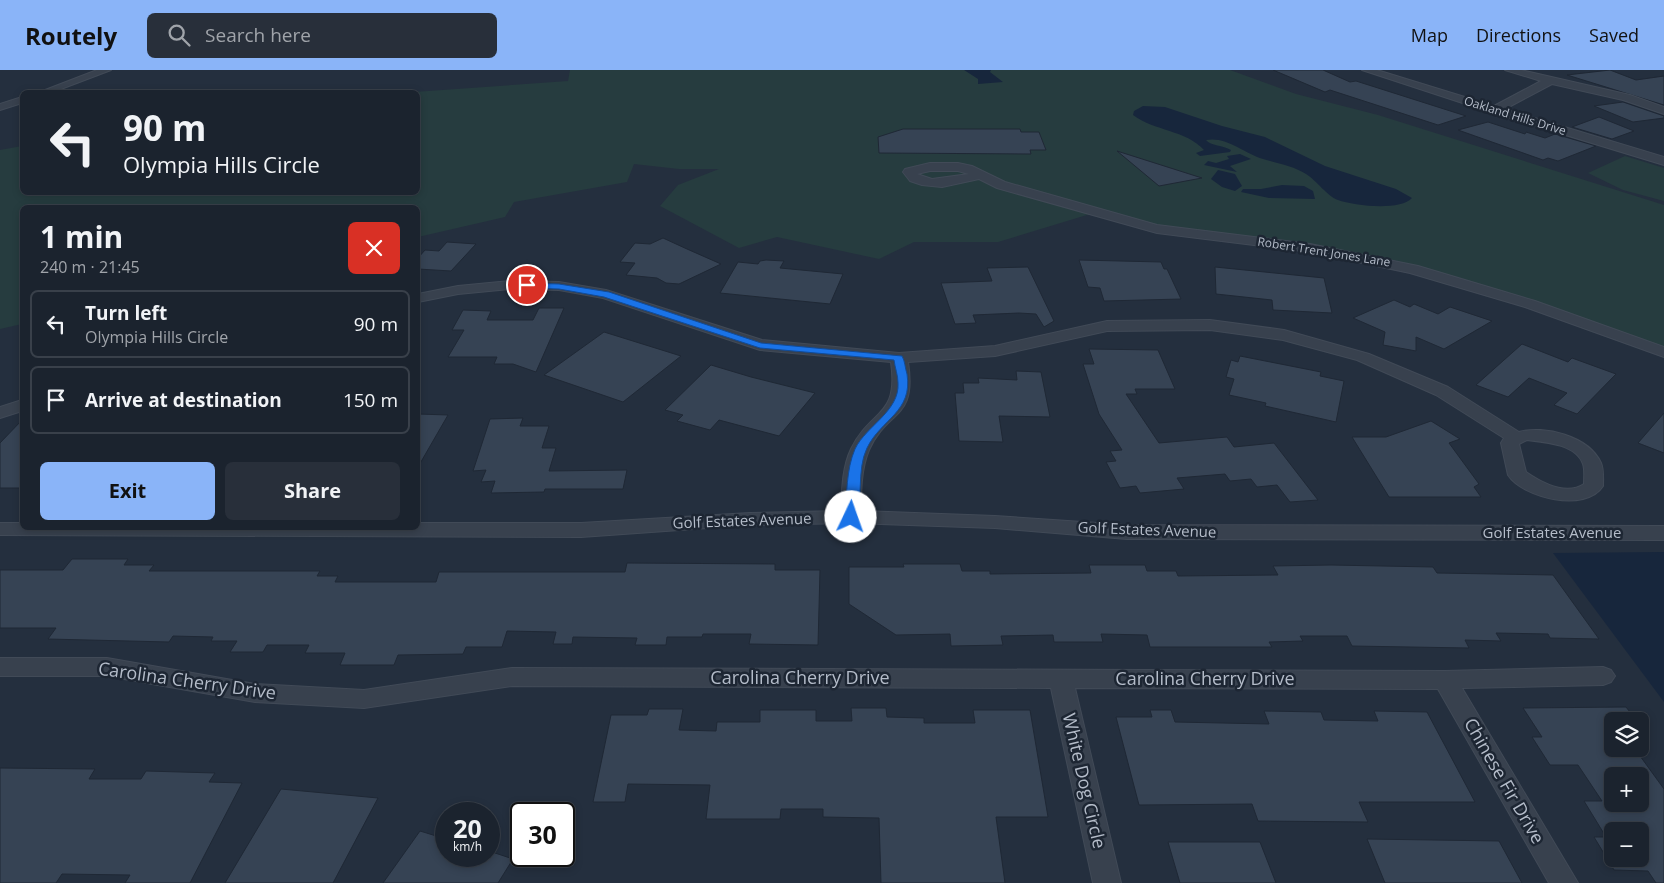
<!DOCTYPE html>
<meta charset="utf-8">
<style>
:root{--surface:#1b232e;--page:#282f3a;--text:#f1f3f6;--muted:#a0a4aa;--line:#39404a;--accent:#8ab4f8}
body{margin:0;font-family:"Open Sans",sans-serif;background:var(--page);color:var(--text);height:100vh;display:flex;flex-direction:column;font-size:19px;white-space:nowrap}
*{box-sizing:border-box;margin:0}
p{font-size:16px;color:var(--muted)}
.icon{flex:none;width:28px;height:28px;fill:none;stroke:currentColor;stroke-width:2;stroke-linecap:round;stroke-linejoin:round}
.map{position:relative;flex:1;overflow:hidden}
.panel{position:absolute;left:20px;top:135px;width:400px;height:325px;display:flex;flex-direction:column;background:var(--surface);border-radius:8px;box-shadow:0 2px 8px #0003,0 0 0 1px var(--line)}
.panel>*{flex:none}
.banner{position:absolute;left:20px;top:20px;width:400px;height:105px;border-radius:8px;box-shadow:0 2px 8px #0003,0 0 0 1px var(--line);background:#1b232e;color:var(--text);overflow:hidden}
.controls{position:absolute;left:1604px;top:642px;display:grid;gap:10px}
.controls a{display:grid;place-items:center;width:45px;height:45px;border-radius:8px;background:var(--surface);box-shadow:0 2px 8px #0003,0 0 0 1px var(--line);font-size:25px}
.speed{position:absolute;left:435px;top:732px;display:flex;gap:10px;font-size:25px;font-weight:700;text-align:center}
.speed>*{display:grid;place-content:center;width:65px;height:65px;border-radius:50%;background:var(--surface);box-shadow:0 2px 8px #0003,0 0 0 1px var(--line);line-height:1}
.speed small{font-size:12px;font-weight:400}
.speed .limit{border:2px solid #111;border-radius:8px;background:#fff;color:#111}
.pin{position:absolute;display:grid;place-items:center;width:42px;height:42px;color:#fff;margin:-21px;border:2px solid #fff;border-radius:50%;box-shadow:0 1px 5px #0007}
.me{position:absolute;width:55px;margin:-28px;rotate:3deg;stroke-linejoin:round;filter:drop-shadow(0 0 4px #0008)}
.turn{display:flex;align-items:center;gap:18px;height:105px;padding:0 20px;font-size:22px}
.turn .icon{width:65px;height:65px;stroke-width:2.5}
.turn b{display:block;font-size:35px;line-height:42px}
.round{display:grid;place-items:center;flex:none;width:52px;height:52px;border-radius:8px;background:var(--page)}
.head{display:flex;align-items:center;justify-content:space-between;height:85px;padding:0 20px}
h1{font-size:30px;font-weight:700;line-height:38px}
.action{display:flex;gap:10px;margin-top:auto;padding:10px 20px}
.action a{flex:1;height:58px;border-radius:8px;background:var(--accent);color:#111;font-size:20px;font-weight:700;line-height:58px;text-align:center}
.action a+a{background:var(--page);color:var(--text)}
ul{padding:0;list-style:none}
li{display:flex;align-items:center;gap:15px;height:68px;margin:0 10px 8px;padding:0 10px;border:2px solid var(--line);border-radius:8px}
li div{flex:1}
li b{display:block;font-size:19px}
li em{font-style:normal}
header{display:flex;align-items:center;gap:30px;box-sizing:border-box;height:70px;padding:0 25px;background:var(--accent);color:#111}
header strong{font-size:24px}
nav{display:flex;gap:28px;margin-inline-start:auto;font-size:18px}
.search{width:350px;height:45px;background:var(--page);display:flex;align-items:center;gap:12px;box-sizing:border-box;padding:0 18px;border-radius:8px;color:var(--muted);font-size:19px}
.map>svg:first-child{display:block}
.green{fill:#263c3f}
.water{fill:#17263c}
.building{fill:#364354;stroke:#1f2835;fill-rule:evenodd}
.lines{fill:none;stroke-linecap:round;stroke-linejoin:round}
.minor-casing{stroke:#414a57;stroke-width:2}
.minor{fill:#38414e;fill-rule:evenodd}
.route{fill:#1a73e8;stroke:#114b97}
.labels{text-anchor:middle;stroke-width:5;stroke-linejoin:round;paint-order:stroke}
.far-street-label{font-size:12px;fill:#b4bcc9;stroke:#1d2633}
.street-label{font-size:15px;fill:#b4bcc9;stroke:#1d2633}
.near-street-label{font-size:18px;fill:#b4bcc9;stroke:#1d2633}
</style>
<header>
<strong>Routely</strong>
<div class="search"><svg class="icon" aria-label="search" viewBox="0 0 24 24"><circle cx="10" cy="10" r="6"/><path d="M15 15l6 6"/></svg>Search here</div>
<nav><a>Map</a><a>Directions</a><a>Saved</a></nav>
</header>
<div class="map">
<svg width="1664" height="813" viewBox="0 0 1664 813">
<rect width="100%" height="100%" fill="#242f3e"/>
<g class="green">
<polygon points="570,0 1230,0 1296,24 1378,45 1664,135 1664,278 1463,209 1402,192 1293,171 1152,156 1100,141 998,172 914,172 879,189 777,167 739,178 660,136 678,115 719,99 679,99 634,94 627,112 514,132 505,147 418,167 418,138 22,138 22,254 0,259 0,80 22,76 22,122 418,122 418,22 414,22 568,11"/>
<polygon points="1625,86 1664,98 1664,131 1623,120 1588,103"/>
</g>
<g class="water">
<polygon points="964,0 991,0 990,2 1003,12 978,14 978,9"/>
<path d="M 1143,36 L 1165,37 L 1222,56 L 1265,67 L 1325,96 L 1396,119 L 1412,128 C 1401,141 1354,136 1338,130 C 1328,127 1316,110 1306,104 C 1294,96 1276,93 1263,89 C 1244,83 1226,66 1206,70 C 1211,76 1223,75 1231,80 L 1230,82 L 1200,86 L 1196,83 L 1204,80 C 1186,60 1154,61 1133,45 L 1134,41 Z"/>
<polygon points="1240,84 1251,89 1230,96 1237,102 1204,95 1208,91 1216,93 1229,89 1227,86"/>
<polygon points="1218,100 1235,104 1242,116 1235,121 1222,117 1211,109"/>
<polygon points="1282,115 1304,116 1313,121 1315,129 1269,128 1241,122 1243,119 1261,119"/>
<polygon points="1664,482 1664,632 1553,483"/>
</g>
<g class="building">
<polygon points="1273,0 1323,0 1350,12 1356,11 1466,46 1438,55 1330,20 1325,22"/>
<polygon points="1610,0 1636,10 1664,6 1664,35 1567,5"/>
<polygon points="1623,32 1664,46 1664,48 1633,52 1594,36"/>
<polygon points="1599,47 1634,61 1612,69 1572,57"/>
<polygon points="1488,52 1525,64 1526,62 1545,68 1555,64 1596,76 1558,91 1548,88 1543,90 1458,60"/>
<polygon points="903,59 1020,59 1021,62 1039,62 1046,80 1030,80 1031,84 879,83 878,67"/>
<polygon points="1117,81 1202,108 1159,116"/>
<polygon points="663,168 687,179 721,194 679,214 666,213 657,208 626,205 635,193 620,192 635,173 650,174"/>
<polygon points="447,172 476,174 451,201 418,199 418,188 425,180 439,181"/>
<polygon points="766,190 784,191 780,198 843,204 830,234 720,223 738,192 758,194 760,191"/>
<polygon points="1079,190 1161,192 1164,199 1167,199 1181,229 1104,231 1100,218 1088,217"/>
<polygon points="1028,197 1054,251 1044,257 1036,244 1019,243 973,245 976,253 955,254 941,213 992,211 987,198"/>
<polygon points="1215,197 1324,208 1332,243 1273,240 1272,230 1216,224"/>
<polygon points="1394,230 1410,237 1414,234 1438,244 1450,237 1492,251 1444,279 1416,267 1416,281 1383,275 1385,262 1353,248"/>
<polygon points="539,238 564,238 536,302 513,294 494,294 497,287 448,287 464,260 452,260 463,240 491,241 487,250 533,250"/>
<polygon points="604,262 681,286 623,332 544,305"/>
<polygon points="1522,274 1568,292 1572,288 1616,304 1577,344 1554,335 1567,323 1529,308 1508,327 1476,315"/>
<polygon points="1089,279 1158,280 1175,319 1135,319 1137,324 1126,324 1159,373 1227,367 1234,377 1274,373 1318,430 1290,432 1277,415 1257,417 1251,409 1230,411 1225,404 1177,408 1184,419 1140,423 1136,416 1120,418 1106,392 1116,391 1110,381 1122,380 1099,344 1083,294 1094,294"/>
<polygon points="1240,286 1321,302 1320,306 1344,311 1336,352 1265,336 1266,333 1229,325 1234,309 1226,307 1231,290 1238,292"/>
<polygon points="711,295 751,307 815,323 779,366 719,350 710,360 677,351 683,345 665,340"/>
<polygon points="1016,301 1041,302 1050,347 999,346 1003,372 959,371 955,323 964,323 963,313 979,313 978,308 1017,310"/>
<polygon points="1664,343 1664,383 1638,373"/>
<polygon points="418,344 448,345 418,397"/>
<polygon points="523,348 520,356 549,356 542,378 556,378 549,401 627,400 623,419 545,419 544,422 491,423 495,411 481,412 486,400 473,401 490,349"/>
<polygon points="22,350 22,418 0,418 0,373"/>
<polygon points="1431,351 1460,369 1449,373 1479,414 1474,417 1481,427 1389,427 1352,367 1386,367"/>
<polygon points="72,489 128,489 124,495 154,495 149,501 320,501 317,506 338,506 335,512 436,512 439,502 625,502 627,493 775,494 775,500 820,500 818,575 749,574 751,564 703,564 702,567 667,567 666,575 635,575 637,568 573,567 572,574 553,574 556,562 507,561 502,577 466,577 463,584 398,585 394,595 340,595 345,583 305,583 309,575 267,575 263,582 230,582 237,571 211,571 213,567 173,566 169,572 48,569 56,558 0,558 0,500 63,500"/>
<polygon points="903,494 960,494 962,501 990,501 990,504 1091,503 1089,495 1145,495 1147,501 1176,501 1178,506 1278,505 1273,496 1331,495 1433,497 1437,503 1553,505 1599,569 1550,568 1548,564 1496,563 1501,571 1465,570 1469,578 1352,576 1347,566 1300,566 1303,571 1269,572 1272,577 1150,577 1147,565 1101,564 1103,572 1054,572 1053,565 1001,566 1003,575 951,576 950,564 896,565 849,534 849,497 904,497"/>
<path d="M 1626,637 L 1637,651 L 1612,651 L 1612,679 L 1635,679 L 1664,719 L 1664,813 L 1656,813 L 1648,801 L 1614,800 L 1594,767 L 1606,767 L 1584,731 L 1602,731 L 1578,695 L 1550,695 L 1532,667 L 1542,667 L 1523,638 ZM 1612,706 L 1640,706 L 1640,734 L 1612,734 ZM 1612,761 L 1640,761 L 1640,789 L 1612,789 Z"/>
<polygon points="851,638 886,638 887,647 924,648 924,653 975,653 973,640 1030,640 1048,747 996,747 1005,813 881,813 879,748 823,747 823,739 781,739 780,749 706,749 710,715 628,714 625,732 593,732 611,645 647,645 649,639 683,639 679,660 716,661 717,652 760,652 760,640 816,640 816,651 852,651"/>
<polygon points="1150,640 1171,640 1175,652 1269,654 1264,641 1321,642 1324,650 1378,651 1374,641 1427,642 1475,732 1359,732 1368,752 1258,751 1252,734 1139,735 1116,647 1152,647"/>
<polygon points="0,698 95,699 89,709 141,709 146,701 215,703 209,712 242,713 190,813 125,813 130,805 62,804 56,813 0,813"/>
<polygon points="281,719 378,728 333,813 225,813"/>
<polygon points="420,761 446,769 446,786 489,786 489,781 513,789 498,813 383,813"/>
<polygon points="1367,769 1499,771 1522,813 1385,813"/>
<polygon points="1168,772 1260,772 1276,813 1180,813"/>
</g>
<g class="lines">
<g class="minor-casing">
<g id="minor">
<polygon points="97,0 111,0 53,22 40,22"/>
<polygon points="1362,0 1377,0 1494,36 1541,11 1505,0 1521,0 1630,25 1664,37 1664,44 1623,30 1552,14 1505,39 1664,87 1664,95 1490,42"/>
<polygon points="22,27 22,33 0,40 0,34"/>
<path d="M 930,93 L 958,93 L 972,96 L 1005,112 L 1157,155 L 1310,174 L 1418,196 L 1535,231 L 1664,277 L 1664,287 L 1525,237 L 1410,203 L 1310,182 L 1157,163 L 997,118 L 979,109 L 942,117 L 922,115 L 910,111 L 903,102 L 905,99 ZM 930,101 L 958,101 L 969,104 L 932,109 L 917,104 Z"/>
<path d="M 511,211 L 559,212 L 606,220 L 762,270 L 899,283 L 995,276 L 1107,251 L 1210,250 L 1284,260 L 1369,284 L 1448,317 L 1519,362 C 1544,355 1589,366 1601,393 C 1604,400 1603,409 1603,416 C 1586,443 1523,428 1508,405 L 1501,373 L 1504,368 L 1436,325 L 1357,290 L 1283,270 L 1210,260 L 1107,261 L 995,286 L 908,292 C 917,351 888,338 869,380 C 861,399 861,421 861,441 L 995,446 L 1127,455 L 1664,456 L 1664,470 L 1127,469 L 995,458 L 852,453 L 750,455 L 581,467 L 0,465 L 0,453 L 22,453 L 22,458 L 418,458 L 418,453 L 581,453 L 750,443 L 841,441 C 842,420 842,398 851,379 C 871,338 899,348 891,292 L 760,280 L 603,228 L 559,220 L 511,219 L 458,224 L 418,232 L 418,224 L 458,216 ZM 1527,370 C 1545,372 1576,374 1583,394 C 1585,400 1584,407 1584,414 C 1566,426 1542,413 1526,402 L 1519,374 Z"/>
<polygon points="22,330 22,341 0,348 0,337"/>
<polygon points="0,588 107,588 255,614 364,620 512,598 1445,601 1603,597 1611,600 1615,606 1611,612 1603,615 1462,618 1578,813 1549,813 1438,619 1075,618 1121,813 1093,813 1051,618 512,616 364,638 255,632 107,606 0,606"/>
</g>
</g>
<use href="#minor" class="minor"/>
</g>
<path class="route" d="M 523,213 L 559,214 L 609,222 L 761,273 L 902,286 C 905,291 905,298 907,304 C 913,342 881,349 867,378 C 856,400 864,434 855,450 L 851,451 L 845,447 C 847,425 846,400 855,379 C 866,356 900,341 898,313 C 898,305 895,298 894,290 L 760,278 L 604,227 L 559,219 L 527,218 L 523,217 Z"/>
<g class="labels">
<g class="far-street-label">
<text transform="translate(1515 46) rotate(17)" y="4">Oakland Hills Drive</text>
<text transform="translate(1324 182) rotate(9)" y="4">Robert Trent Jones Lane</text>
</g>
<g class="street-label">
<text transform="translate(742 451) rotate(-2)" y="5">Golf Estates Avenue</text>
<text transform="translate(1147 460) rotate(2)" y="5">Golf Estates Avenue</text>
<text x="1552" y="468">Golf Estates Avenue</text>
</g>
<g class="near-street-label">
<text x="800" y="614">Carolina Cherry Drive</text>
<text x="1205" y="615">Carolina Cherry Drive</text>
<text transform="translate(187 611) rotate(8)" y="6">Carolina Cherry Drive</text>
<text transform="translate(1084 711) rotate(77)" y="6">White Dog Circle</text>
<text transform="translate(1504 711) rotate(60)" y="6">Chinese Fir Drive</text>
</g>
</g>
</svg>
<div class="controls">
<a><svg class="icon" aria-label="layers" viewBox="0 0 24 24"><path d="M12 4l9 5-9 5-9-5zM3 14l9 5 9-5"/></svg></a>
<a>+</a>
<a>−</a>
</div>
<div class="speed"><div>20<small>km/h</small></div><div class="limit">30</div></div>
<div class="pin" style="left:527px;top:215px;background:#d93025"><svg class="icon" aria-label="arrive" viewBox="0 0 24 24"><path d="M6 21V4h12l-3 4 3 4H6"/></svg></div>
<svg class="me" style="left:851px;top:447px" viewBox="-20 -20 40 40"><circle r="19" fill="#fff"/><path d="M0-13L10 11 0 6-10 11z" fill="#1a73e8"/></svg>
<div class="banner">
<div class="turn"><svg class="icon" aria-label="left" viewBox="0 0 24 24"><path d="M17 20v-9H6M10 6l-5 5 5 5"/></svg><div><b>90 m</b>Olympia Hills Circle</div></div>
</div>
<section class="panel">
<div class="head"><div><h1>1 min</h1><p>240 m · 21:45</p></div><a class="round" style="background:#d93025;color:#fff"><svg class="icon" aria-label="close" viewBox="0 0 24 24"><path d="M6 6l12 12M18 6L6 18"/></svg></a></div>
<ul>
<li><svg class="icon" aria-label="left" viewBox="0 0 24 24"><path d="M17 20v-9H6M10 6l-5 5 5 5"/></svg><div><b>Turn left</b><p>Olympia Hills Circle</p></div><em>90 m</em></li>
<li><svg class="icon" aria-label="arrive" viewBox="0 0 24 24"><path d="M6 21V4h12l-3 4 3 4H6"/></svg><div><b>Arrive at destination</b></div><em>150 m</em></li>
</ul>
<div class="action"><a>Exit</a><a>Share</a></div>
</section>
</div>
